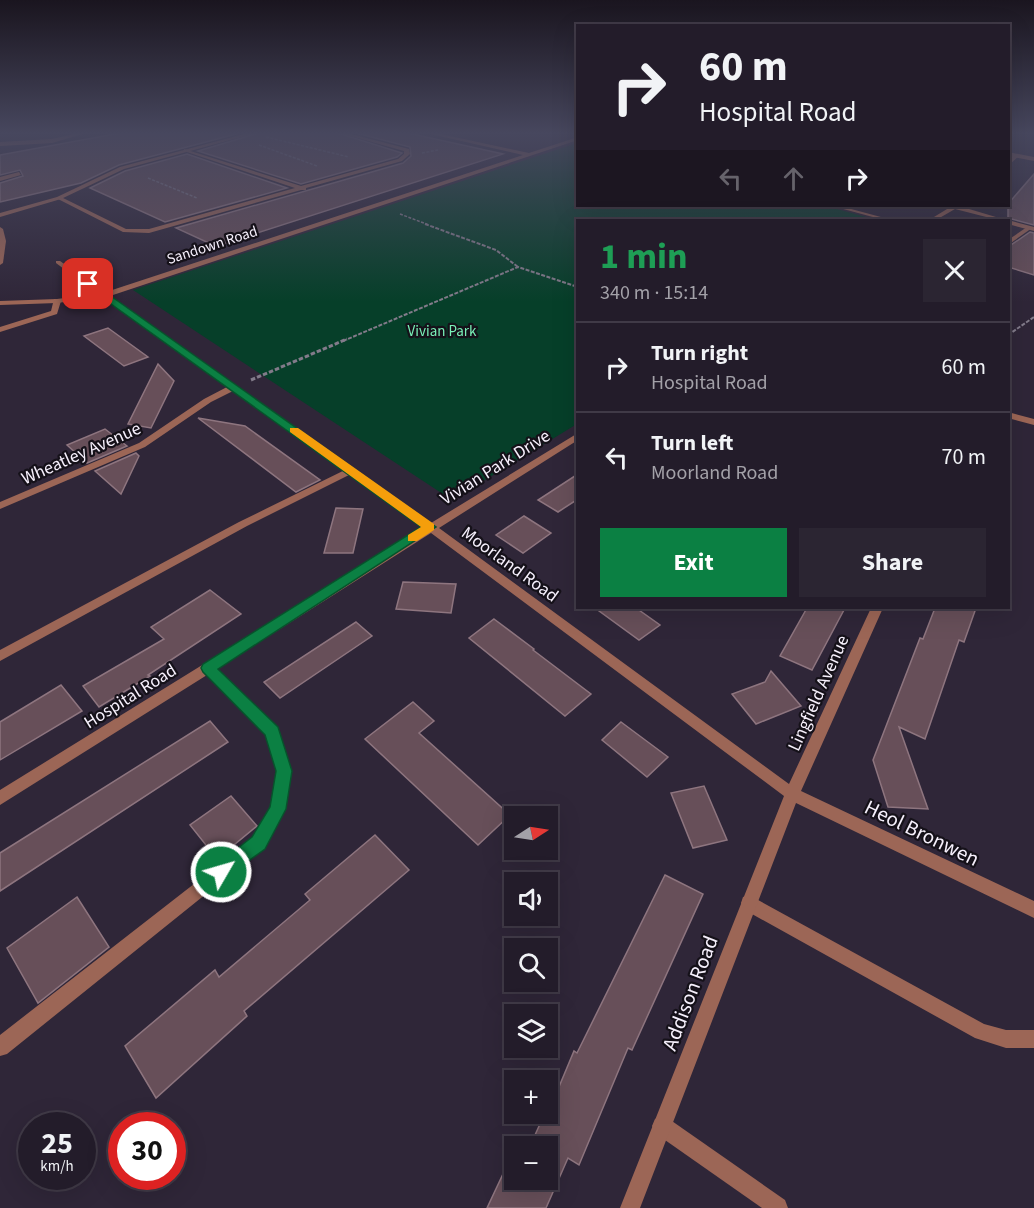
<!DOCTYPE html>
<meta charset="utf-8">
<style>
:root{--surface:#231c2a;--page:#2b2532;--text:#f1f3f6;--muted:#a3a1a8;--line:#403a47;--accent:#0b8043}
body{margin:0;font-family:"Source Sans 3",sans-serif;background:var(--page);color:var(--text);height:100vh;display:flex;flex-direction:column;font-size:22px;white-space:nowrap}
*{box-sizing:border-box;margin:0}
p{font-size:20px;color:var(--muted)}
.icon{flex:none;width:33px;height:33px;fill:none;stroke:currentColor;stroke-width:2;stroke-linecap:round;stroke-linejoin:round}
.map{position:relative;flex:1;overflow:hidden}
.side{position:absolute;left:576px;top:219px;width:434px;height:390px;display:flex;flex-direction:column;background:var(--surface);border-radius:0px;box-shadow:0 6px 24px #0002,0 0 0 2px var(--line)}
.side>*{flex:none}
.guide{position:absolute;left:576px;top:24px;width:434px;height:183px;border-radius:0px;box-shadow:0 6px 24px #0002,0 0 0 2px var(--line);background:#231c2a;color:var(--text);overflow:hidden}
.needle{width:39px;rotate:78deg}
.buttons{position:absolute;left:504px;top:806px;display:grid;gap:12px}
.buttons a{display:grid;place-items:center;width:54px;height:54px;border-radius:0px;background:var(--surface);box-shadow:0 6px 24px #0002,0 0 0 2px var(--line);font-size:30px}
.speed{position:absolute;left:18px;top:1112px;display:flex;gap:12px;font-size:30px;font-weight:700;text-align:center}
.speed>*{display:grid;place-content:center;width:78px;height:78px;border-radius:50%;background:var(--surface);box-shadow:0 6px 24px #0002,0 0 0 2px var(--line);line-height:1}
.speed small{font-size:15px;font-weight:400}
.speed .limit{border:9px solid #d22;background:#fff;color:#111}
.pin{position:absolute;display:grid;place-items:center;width:51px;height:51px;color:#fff;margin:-26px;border-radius:12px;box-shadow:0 3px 9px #0006}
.me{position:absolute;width:66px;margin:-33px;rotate:52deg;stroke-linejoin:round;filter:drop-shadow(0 0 4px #0008)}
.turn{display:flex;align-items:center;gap:21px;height:126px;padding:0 24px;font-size:27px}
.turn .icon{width:78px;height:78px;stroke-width:2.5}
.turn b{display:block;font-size:42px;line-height:51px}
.lanes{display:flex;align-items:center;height:57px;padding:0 24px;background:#0003;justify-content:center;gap:30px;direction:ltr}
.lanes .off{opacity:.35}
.round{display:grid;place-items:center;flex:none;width:63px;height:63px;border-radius:0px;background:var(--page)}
.headline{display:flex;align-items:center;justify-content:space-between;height:102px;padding:0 24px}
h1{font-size:36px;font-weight:700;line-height:45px;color:#1e9e55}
.primary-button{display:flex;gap:12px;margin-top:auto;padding:12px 24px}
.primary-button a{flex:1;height:69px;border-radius:0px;background:var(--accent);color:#fff;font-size:24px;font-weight:700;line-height:69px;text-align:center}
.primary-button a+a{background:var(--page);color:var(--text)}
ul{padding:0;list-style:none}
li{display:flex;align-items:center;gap:18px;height:90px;padding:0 24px;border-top:2px solid var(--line)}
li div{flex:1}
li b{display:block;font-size:22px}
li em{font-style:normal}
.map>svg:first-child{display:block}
.green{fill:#063f29}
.building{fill:#674f59;stroke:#8e757f;stroke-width:1.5}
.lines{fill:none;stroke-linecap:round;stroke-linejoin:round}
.path-far2{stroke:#827b8a;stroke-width:1.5;stroke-dasharray:3 1.5;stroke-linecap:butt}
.path-far1{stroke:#827b8a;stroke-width:2;stroke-dasharray:4 1.5;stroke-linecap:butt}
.path{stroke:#827b8a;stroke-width:3;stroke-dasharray:4.5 2;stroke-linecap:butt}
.service{fill:#9c6656;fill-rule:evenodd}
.minor{fill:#9c6656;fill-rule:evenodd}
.tertiary{fill:#9c6656;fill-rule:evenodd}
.route{fill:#0b8043;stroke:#07532c;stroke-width:1.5}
.slow{fill:#f59e0b}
.labels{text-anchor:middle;stroke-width:4.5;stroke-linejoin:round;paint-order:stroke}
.far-street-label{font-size:15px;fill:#f6f0fc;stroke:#151119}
.far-park-label{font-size:15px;fill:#79f1b8;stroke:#151119}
.street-label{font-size:18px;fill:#f6f0fc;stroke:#151119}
.near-street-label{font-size:21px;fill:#f6f0fc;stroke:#151119}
</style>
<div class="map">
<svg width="1034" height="1208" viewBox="0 0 1034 1208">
<rect width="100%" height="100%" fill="#2f2638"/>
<polygon class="green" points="577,143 578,206 826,206 877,220 578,220 577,424 452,500 133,290"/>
<g class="building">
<polygon points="120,133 240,133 119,165 81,183 0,202 0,183 23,176 20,170 0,175 0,155"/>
<polygon points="258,133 338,133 402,153 397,157 301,184 198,151"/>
<polygon points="356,133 408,133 503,154 223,244 213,245 176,228 403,163 411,156 410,147"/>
<polygon points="187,154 287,188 165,222 90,188 125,171"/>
<polygon points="1034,174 1034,225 1008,218 1008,204"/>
<polygon points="1030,232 1034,233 1034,275 1008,267 1008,247"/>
<polygon points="108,328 148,357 124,366 84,336"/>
<polygon points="158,364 174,381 151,428 128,424"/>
<polygon points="198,418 245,426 320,480 296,492"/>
<polygon points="105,429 127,446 87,463 67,445"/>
<polygon points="136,453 139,456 121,494 95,471"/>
<polygon points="578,474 578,499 558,512 538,500"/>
<polygon points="336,508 363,509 353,553 324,553"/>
<polygon points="524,516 551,533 523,553 496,535"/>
<polygon points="403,582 456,584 451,613 396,609"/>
<polygon points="210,590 241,614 148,675 150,676 99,707 83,686 164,639 151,627"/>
<polygon points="595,608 636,608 660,625 639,640"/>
<polygon points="807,608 845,608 812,670 780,656"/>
<polygon points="935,608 976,608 964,642 959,640 925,739 899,727 928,809 888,807 873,760 920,638 923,639"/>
<polygon points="494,619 534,649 533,650 591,694 565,716 469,638"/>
<polygon points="356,622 372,636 280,698 264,682"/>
<polygon points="771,671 801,706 756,724 732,694 765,682"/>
<polygon points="61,685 82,711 0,760 0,722"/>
<polygon points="413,702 434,721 419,733 510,815 478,845 365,739"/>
<polygon points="210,721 228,742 0,891 0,853"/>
<polygon points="621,722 668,757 647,777 602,740"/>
<polygon points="704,786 727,840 693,848 671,793"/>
<polygon points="231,796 257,826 217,859 190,825"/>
<polygon points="375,835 409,870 244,1011 247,1016 156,1098 125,1046 215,970 219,977 310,900 305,894"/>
<polygon points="665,875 703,894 632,1050 628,1048 579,1165 568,1158 546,1208 487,1208 510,1159 514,1163 514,1179 548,1179 548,1146 530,1146 545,1113 548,1113 574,1051 577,1053"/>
<polygon points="77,897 109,947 38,1003 7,948"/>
</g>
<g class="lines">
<g class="path-far2">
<polyline points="266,137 349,157"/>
<polyline points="259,145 317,166"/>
<polyline points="422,153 438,150"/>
<polyline points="148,178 197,198"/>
<polyline points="400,214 429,225"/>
</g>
<g class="path-far1">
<polyline points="425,224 496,250 518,267"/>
<polyline points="1008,335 1034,317"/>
<polyline points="343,341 518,267 578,287"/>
</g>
<polyline class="path" points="251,380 347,339"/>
<g class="service">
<polygon points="340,133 347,133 409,149 410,154 402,161 306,188 306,190 301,190 149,233 123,232 56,198 61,197 126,229 149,229 295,188 184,151 184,149 301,186 398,159 404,154 404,151"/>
<polygon points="19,172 21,175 0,181 0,177"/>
<polygon points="1027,227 1032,228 1008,245 1008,240"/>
<polygon points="56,261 60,261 108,295 101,297 56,263"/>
<polygon points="54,299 61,301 57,314 0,332 0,327 51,311"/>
<polygon points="351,467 356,470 355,472 247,526 0,661 0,650 239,522"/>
<polygon points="749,895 984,1024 1006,1030 1034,1030 1034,1048 1006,1048 975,1038 743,909 741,903 743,897"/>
<polygon points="662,1116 669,1119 785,1200 788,1208 762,1208 655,1133 652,1126 655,1119"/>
</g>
<g class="minor">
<polygon points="78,133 86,133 52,143 0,146 0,142 52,139"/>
<polygon points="248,133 256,133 124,169 61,199 0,217 0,213 57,197 120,167"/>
<polygon points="426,133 436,133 529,153 578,137 578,140 110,296 431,523 578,433 578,440 439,528 789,784 871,608 883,608 801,791 1034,901 1034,918 796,803 640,1208 620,1208 784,796 431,533 217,669 277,727 291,771 286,809 263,848 7,1054 0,1056 0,1035 253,838 271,807 277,771 266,734 207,675 0,805 0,790 424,528 233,391 211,402 145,447 0,509 0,502 139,443 204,399 227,387 103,297 57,303 0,305 0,301 57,299 103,293 523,155"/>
<polygon points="1015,154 1020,155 1008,166 1008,161"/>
<polygon points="832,206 840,206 892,220 884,220"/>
<polygon points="952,206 959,206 1006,220 998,220 955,209 936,220 929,220"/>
<polygon points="1006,220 1008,220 1034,227 1034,231 1008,224"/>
<polygon points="0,227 3,229 6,241 3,263 0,265"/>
<polygon points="1008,412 1034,419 1034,425 1008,418"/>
</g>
<polygon class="tertiary" points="1008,152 1034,157 1034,161 1008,156"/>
</g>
<linearGradient id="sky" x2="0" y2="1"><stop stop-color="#1a151f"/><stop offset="0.44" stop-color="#47475e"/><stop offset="1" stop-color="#47475e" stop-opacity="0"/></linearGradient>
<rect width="1034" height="302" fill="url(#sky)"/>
<polygon class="route" points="86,282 91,282 436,527 218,669 278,727 292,771 286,809 265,849 221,881 215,879 212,872 215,866 252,837 270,807 276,771 265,735 203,672 201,668 203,664 421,527 86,286"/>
<polygon class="slow" points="290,428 298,428 434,524 434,530 417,541 408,541 408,535 421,527 290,432"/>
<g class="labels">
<g class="far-street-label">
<text transform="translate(212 245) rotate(-18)" y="5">Sandown Road</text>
</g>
<g class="far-park-label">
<text x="442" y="336">Vivian Park</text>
</g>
<g class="street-label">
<text transform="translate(81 453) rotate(-24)" y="6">Wheatley Avenue</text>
<text transform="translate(495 467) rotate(-32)" y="6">Vivian Park Drive</text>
<text transform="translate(510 564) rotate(36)" y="6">Moorland Road</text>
<text transform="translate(818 693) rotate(-66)" y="6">Lingfield Avenue</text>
<text transform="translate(130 696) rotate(-32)" y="6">Hospital Road</text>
</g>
<g class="near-street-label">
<text transform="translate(922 833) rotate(26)" y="7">Heol Bronwen</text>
<text transform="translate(690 993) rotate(-69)" y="7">Addison Road</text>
</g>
</g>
</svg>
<div class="buttons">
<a><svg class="needle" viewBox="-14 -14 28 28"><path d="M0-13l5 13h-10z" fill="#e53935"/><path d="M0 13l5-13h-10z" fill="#a3a1a8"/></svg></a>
<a><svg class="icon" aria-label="sound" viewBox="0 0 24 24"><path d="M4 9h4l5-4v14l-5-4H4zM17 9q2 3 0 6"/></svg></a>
<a><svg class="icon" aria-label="search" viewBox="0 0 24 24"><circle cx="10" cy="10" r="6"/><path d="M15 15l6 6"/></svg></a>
<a><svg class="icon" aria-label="layers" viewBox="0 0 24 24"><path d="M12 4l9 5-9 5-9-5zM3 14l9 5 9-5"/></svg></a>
<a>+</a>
<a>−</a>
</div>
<div class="speed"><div>25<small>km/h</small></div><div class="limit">30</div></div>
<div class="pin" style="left:88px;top:284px;background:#d93025"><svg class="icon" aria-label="arrive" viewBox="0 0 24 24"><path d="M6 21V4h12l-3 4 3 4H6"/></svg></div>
<svg class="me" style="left:221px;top:872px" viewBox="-20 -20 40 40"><circle r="17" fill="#0b8043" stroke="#fff" stroke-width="3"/><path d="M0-11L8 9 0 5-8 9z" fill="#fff"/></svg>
<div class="guide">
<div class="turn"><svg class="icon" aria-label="right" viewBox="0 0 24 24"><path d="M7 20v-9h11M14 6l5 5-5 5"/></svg><div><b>60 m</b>Hospital Road</div></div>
<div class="lanes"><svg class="icon off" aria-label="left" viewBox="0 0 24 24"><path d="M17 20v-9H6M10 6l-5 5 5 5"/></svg><svg class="icon off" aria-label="ahead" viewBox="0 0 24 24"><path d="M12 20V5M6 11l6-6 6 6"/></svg><svg class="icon" aria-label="right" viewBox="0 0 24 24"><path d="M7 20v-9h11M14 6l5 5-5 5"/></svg></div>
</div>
<section class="side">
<div class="headline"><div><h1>1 min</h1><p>340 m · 15:14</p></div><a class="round"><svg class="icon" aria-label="close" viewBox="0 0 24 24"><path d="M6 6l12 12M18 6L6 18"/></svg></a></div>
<ul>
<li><svg class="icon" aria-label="right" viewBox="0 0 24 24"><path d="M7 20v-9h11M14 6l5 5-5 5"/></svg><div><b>Turn right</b><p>Hospital Road</p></div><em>60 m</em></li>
<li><svg class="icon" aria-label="left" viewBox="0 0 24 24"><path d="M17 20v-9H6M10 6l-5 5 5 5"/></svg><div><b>Turn left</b><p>Moorland Road</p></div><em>70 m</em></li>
</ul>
<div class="primary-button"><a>Exit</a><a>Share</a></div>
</section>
</div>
